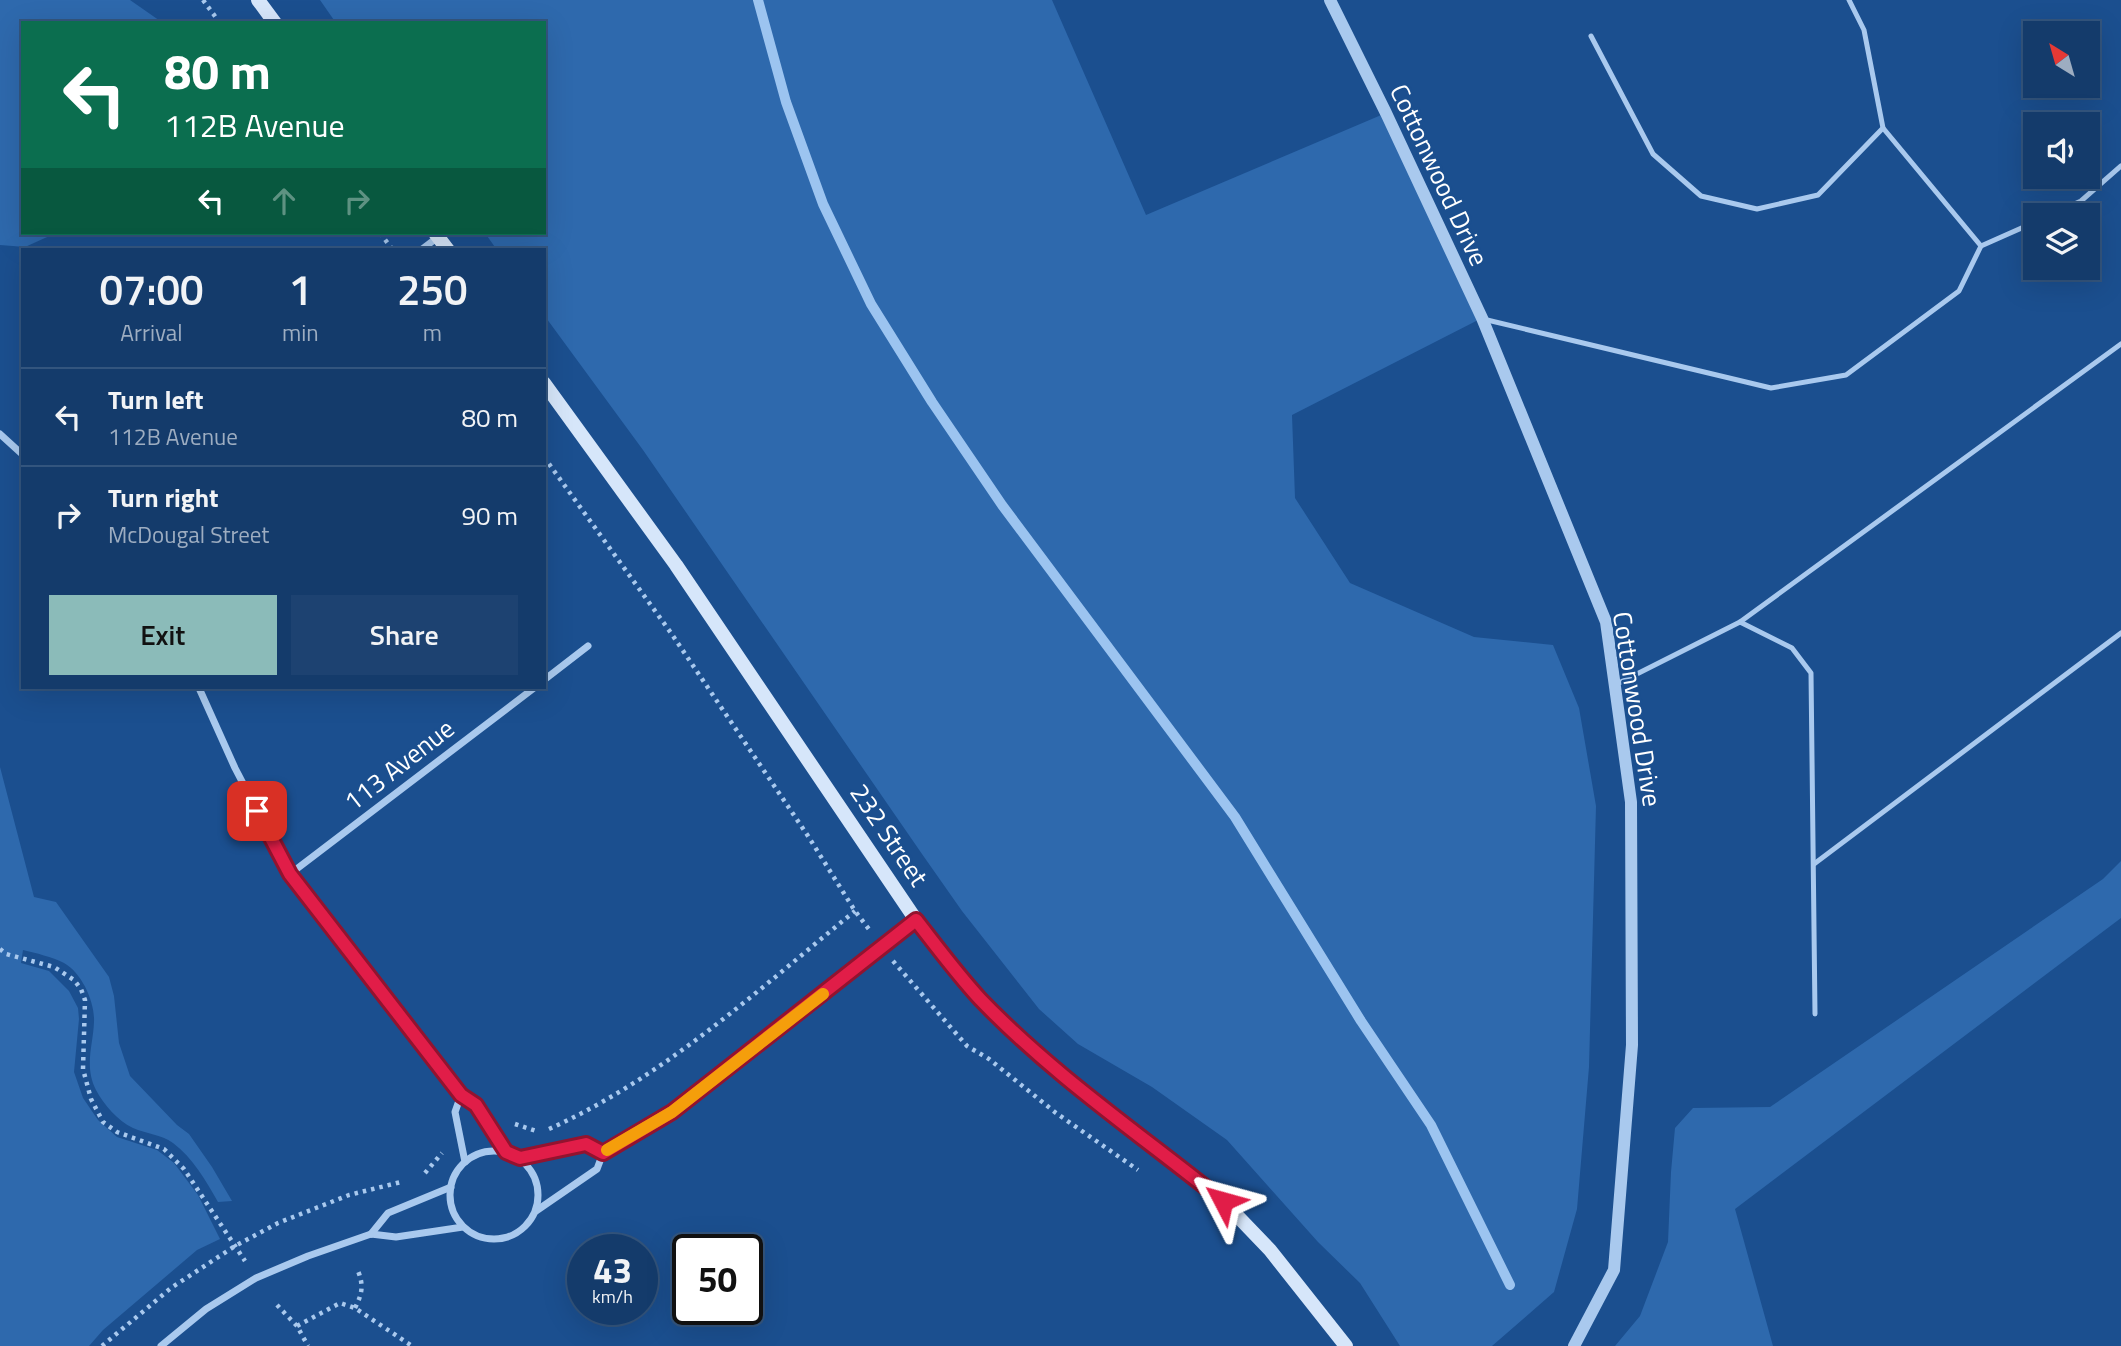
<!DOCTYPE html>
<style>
:root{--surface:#143b6b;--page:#1d4271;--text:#f1f3f6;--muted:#9dadc1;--line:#33557e;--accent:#8bbbb9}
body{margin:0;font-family:"Titillium Web",sans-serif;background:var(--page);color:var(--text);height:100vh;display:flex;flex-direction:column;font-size:26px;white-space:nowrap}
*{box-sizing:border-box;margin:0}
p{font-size:23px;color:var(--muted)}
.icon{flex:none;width:38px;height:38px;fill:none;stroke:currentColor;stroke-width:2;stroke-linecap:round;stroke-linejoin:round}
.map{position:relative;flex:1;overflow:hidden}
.side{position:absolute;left:21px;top:248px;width:525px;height:441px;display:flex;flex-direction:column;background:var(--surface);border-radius:0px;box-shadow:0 7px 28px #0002,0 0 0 2px var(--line)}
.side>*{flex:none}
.guide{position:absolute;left:21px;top:21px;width:525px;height:214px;border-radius:0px;box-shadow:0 7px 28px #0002,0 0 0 2px var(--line);background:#0b6e4f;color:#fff;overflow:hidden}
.needle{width:46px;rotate:323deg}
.tools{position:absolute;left:2023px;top:21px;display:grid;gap:14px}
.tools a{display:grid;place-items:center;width:77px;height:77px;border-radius:0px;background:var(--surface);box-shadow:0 7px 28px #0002,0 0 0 2px var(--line);font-size:35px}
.speed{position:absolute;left:567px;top:1234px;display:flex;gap:14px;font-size:35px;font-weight:700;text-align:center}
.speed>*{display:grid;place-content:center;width:91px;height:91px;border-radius:50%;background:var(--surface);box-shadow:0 7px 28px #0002,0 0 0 2px var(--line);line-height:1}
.speed small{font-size:18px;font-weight:400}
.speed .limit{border:4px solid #111;border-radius:10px;background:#fff;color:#111}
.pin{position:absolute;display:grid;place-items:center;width:60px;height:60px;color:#fff;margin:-30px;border-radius:14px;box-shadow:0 4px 10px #0006}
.me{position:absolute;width:77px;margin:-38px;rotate:309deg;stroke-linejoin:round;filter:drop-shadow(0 0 5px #0008)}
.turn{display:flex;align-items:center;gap:24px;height:147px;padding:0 28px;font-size:32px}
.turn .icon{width:91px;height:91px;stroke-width:2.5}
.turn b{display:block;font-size:49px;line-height:60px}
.lanes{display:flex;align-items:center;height:66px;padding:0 28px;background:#0003;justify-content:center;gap:35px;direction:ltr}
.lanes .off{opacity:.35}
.eta{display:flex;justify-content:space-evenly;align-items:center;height:119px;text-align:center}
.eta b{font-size:42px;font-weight:600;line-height:49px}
.action{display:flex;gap:14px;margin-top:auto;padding:14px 28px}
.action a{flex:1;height:80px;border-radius:0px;background:var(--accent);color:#111;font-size:28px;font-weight:600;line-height:80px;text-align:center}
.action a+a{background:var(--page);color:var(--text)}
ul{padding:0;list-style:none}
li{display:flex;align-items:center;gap:21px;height:98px;padding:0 28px;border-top:2px solid var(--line)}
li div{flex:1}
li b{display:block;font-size:26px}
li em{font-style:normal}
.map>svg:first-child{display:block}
.green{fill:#2e69ad}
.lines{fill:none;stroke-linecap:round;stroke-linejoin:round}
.stream{stroke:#9cc4f0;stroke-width:10}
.path{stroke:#a9c9ee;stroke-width:4.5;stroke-dasharray:3.5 5;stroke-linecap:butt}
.service{stroke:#a9c9ee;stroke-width:5}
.minor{stroke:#a9c9ee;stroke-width:7}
.tertiary{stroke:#a9c9ee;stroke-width:12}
.secondary{stroke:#d6e6fa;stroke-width:14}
.route-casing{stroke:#92132f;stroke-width:18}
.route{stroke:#e11d48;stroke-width:12}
.slow{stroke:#f59e0b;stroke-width:12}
.labels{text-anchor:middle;stroke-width:5;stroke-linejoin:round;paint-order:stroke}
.street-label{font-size:26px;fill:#fff;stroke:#1b4f8f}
</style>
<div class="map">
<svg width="2121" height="1346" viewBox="0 0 2121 1346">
<rect width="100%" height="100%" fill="#1b4f8f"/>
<g class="green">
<polygon points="0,0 130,0 163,23 23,23 23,233 56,233 25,247 0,245"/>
<polygon points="320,0 1052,0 1146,215 1386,113 1482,318 1292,415 1295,498 1350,583 1474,637 1553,645 1579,708 1596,806 1589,1067 1577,1209 1554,1292 1492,1346 1400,1346 1360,1283 1318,1242 1227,1140 1152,1087 1078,1044 1039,1009 962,911 922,854 643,450 544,315 544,250 497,250 485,233 544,233 544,23 336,23"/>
<path d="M 0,767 L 34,897 L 56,902 L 109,977 L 114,996 L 119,1043 L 130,1076 L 177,1125 L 189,1134 L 212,1167 L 232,1201 L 218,1202 C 206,1181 193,1158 173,1143 C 161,1134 146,1134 133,1128 C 118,1121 104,1105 96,1090 C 84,1066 93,1046 94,1022 C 95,1002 82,973 64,963 C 52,957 36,953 23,950 L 21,963 L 49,971 L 69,991 L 78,1008 L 79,1019 L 74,1072 L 83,1098 L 98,1120 L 117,1137 L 157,1150 L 174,1163 L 198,1195 L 220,1239 L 197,1250 L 103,1330 L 89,1346 L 0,1346 Z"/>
<polygon points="2121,861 2121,918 1735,1209 1773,1346 1615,1346 1640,1316 1668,1242 1671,1172 1675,1128 1693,1108 1770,1107 2103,879"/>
</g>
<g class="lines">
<polyline class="stream" points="758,0 786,102 823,204 871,304 932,402 1002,505 1235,817 1361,1021 1431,1125 1510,1285"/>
<g class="path">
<polyline points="203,0 220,23"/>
<polyline points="380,233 393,250"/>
<polyline points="544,457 671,633 808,836 855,911 871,932"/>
<polyline points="0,949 6,954 54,967 74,980 81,989 85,1000 83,1069 91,1099 103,1122 117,1132 164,1149 184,1169 245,1261"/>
<polyline points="893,961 967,1046 989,1059 1056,1113 1138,1170"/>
<polyline points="515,1124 536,1131"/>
<path d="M 549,1129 C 663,1078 758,990 855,911"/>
<polyline points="425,1173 442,1153"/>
<polyline points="277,1305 297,1326 308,1346"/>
<path d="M 355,1308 C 362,1294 364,1286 358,1271"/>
<polyline points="297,1326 340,1303 355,1308 412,1346"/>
<polyline points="102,1346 171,1288 235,1246 278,1223 349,1195 401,1182"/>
</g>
<g class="service">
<polyline points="1849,0 1864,30 1883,128 1981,246"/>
<polyline points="1591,36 1653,154 1701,196 1757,209 1818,195 1883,128"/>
<polyline points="2050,215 2081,201 2121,166"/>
<polyline points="1483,319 1771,388 1846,375 1959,291 1981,246 2035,222"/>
<polyline points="1740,622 1792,648 1811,673 1815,1014"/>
<polyline points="1615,685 1740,622 2121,344"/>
<polyline points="1814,864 2121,633"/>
</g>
<g class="minor">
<polyline points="421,250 438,237"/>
<polyline points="0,434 23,455"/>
<polyline points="544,680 588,646"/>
<polyline points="199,688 235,768 290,874 461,1095 476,1105 506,1152"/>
<polyline points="290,874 534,688"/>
<polyline points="461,1095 455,1112 465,1162"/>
<circle cx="494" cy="1195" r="44"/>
<polyline points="520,1158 586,1145 603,1153"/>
<polyline points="536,1211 597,1169 603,1153 672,1112 916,920"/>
<polyline points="371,1234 388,1213 451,1187"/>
<polyline points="161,1346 206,1309 256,1278 308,1256 371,1234 396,1237 463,1227"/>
</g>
<polyline class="tertiary" points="1330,0 1386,113 1482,318 1606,622 1631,802 1632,1045 1614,1270 1574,1346"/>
<g class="secondary">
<polyline points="258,0 275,23"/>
<polyline points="435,233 448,250"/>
<polyline points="544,383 676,565 916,920 949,963 980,999 1022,1039 1100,1106 1223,1201 1270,1250 1346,1346"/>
</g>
</g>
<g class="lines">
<g class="route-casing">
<path id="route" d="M 257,811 L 290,874 L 461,1095 L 476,1105 L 506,1152 L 520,1158 L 586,1144 L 603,1153 L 672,1112 L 916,920 C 937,947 957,974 980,999 C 1053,1075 1141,1135 1223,1201"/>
</g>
<use href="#route" class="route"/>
<polyline class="slow" points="607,1150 672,1112 823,994"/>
</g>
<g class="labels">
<g class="street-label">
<text transform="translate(1439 175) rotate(65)" y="9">Cottonwood Drive</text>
<text transform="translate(1637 709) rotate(81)" y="9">Cottonwood Drive</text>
<text transform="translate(399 765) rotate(-38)" y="9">113 Avenue</text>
<text transform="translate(889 835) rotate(56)" y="9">232 Street</text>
</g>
</g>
</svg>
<div class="tools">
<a><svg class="needle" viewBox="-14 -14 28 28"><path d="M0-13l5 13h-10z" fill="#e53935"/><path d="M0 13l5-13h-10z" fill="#9dadc1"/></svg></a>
<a><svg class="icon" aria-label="sound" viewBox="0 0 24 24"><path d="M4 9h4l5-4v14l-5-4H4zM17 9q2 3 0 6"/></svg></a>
<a><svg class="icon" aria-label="layers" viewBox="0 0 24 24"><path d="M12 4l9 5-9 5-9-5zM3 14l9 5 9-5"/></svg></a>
</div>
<div class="speed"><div>43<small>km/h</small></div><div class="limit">50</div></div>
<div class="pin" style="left:257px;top:811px;background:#d93025"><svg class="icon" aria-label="arrive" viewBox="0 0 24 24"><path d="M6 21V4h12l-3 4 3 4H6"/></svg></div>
<svg class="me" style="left:1223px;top:1201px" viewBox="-20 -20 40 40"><path d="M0-17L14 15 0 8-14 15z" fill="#e11d48" stroke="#fff" stroke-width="4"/></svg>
<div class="guide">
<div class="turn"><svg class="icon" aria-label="left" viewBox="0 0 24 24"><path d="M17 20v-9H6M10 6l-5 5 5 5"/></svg><div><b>80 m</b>112B Avenue</div></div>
<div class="lanes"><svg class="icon" aria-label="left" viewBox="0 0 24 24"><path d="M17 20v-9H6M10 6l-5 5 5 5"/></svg><svg class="icon off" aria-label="ahead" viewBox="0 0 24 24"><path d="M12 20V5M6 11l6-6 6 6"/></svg><svg class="icon off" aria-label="right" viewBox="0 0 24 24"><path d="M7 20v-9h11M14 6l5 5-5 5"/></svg></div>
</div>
<section class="side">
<div class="eta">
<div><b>07:00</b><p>Arrival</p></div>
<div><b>1</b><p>min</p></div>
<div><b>250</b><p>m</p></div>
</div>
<ul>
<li><svg class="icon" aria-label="left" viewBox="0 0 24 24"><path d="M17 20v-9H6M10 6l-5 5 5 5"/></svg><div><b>Turn left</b><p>112B Avenue</p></div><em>80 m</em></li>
<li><svg class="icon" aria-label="right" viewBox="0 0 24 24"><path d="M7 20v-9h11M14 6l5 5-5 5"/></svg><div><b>Turn right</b><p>McDougal Street</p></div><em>90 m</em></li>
</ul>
<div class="action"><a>Exit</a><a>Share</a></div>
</section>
</div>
